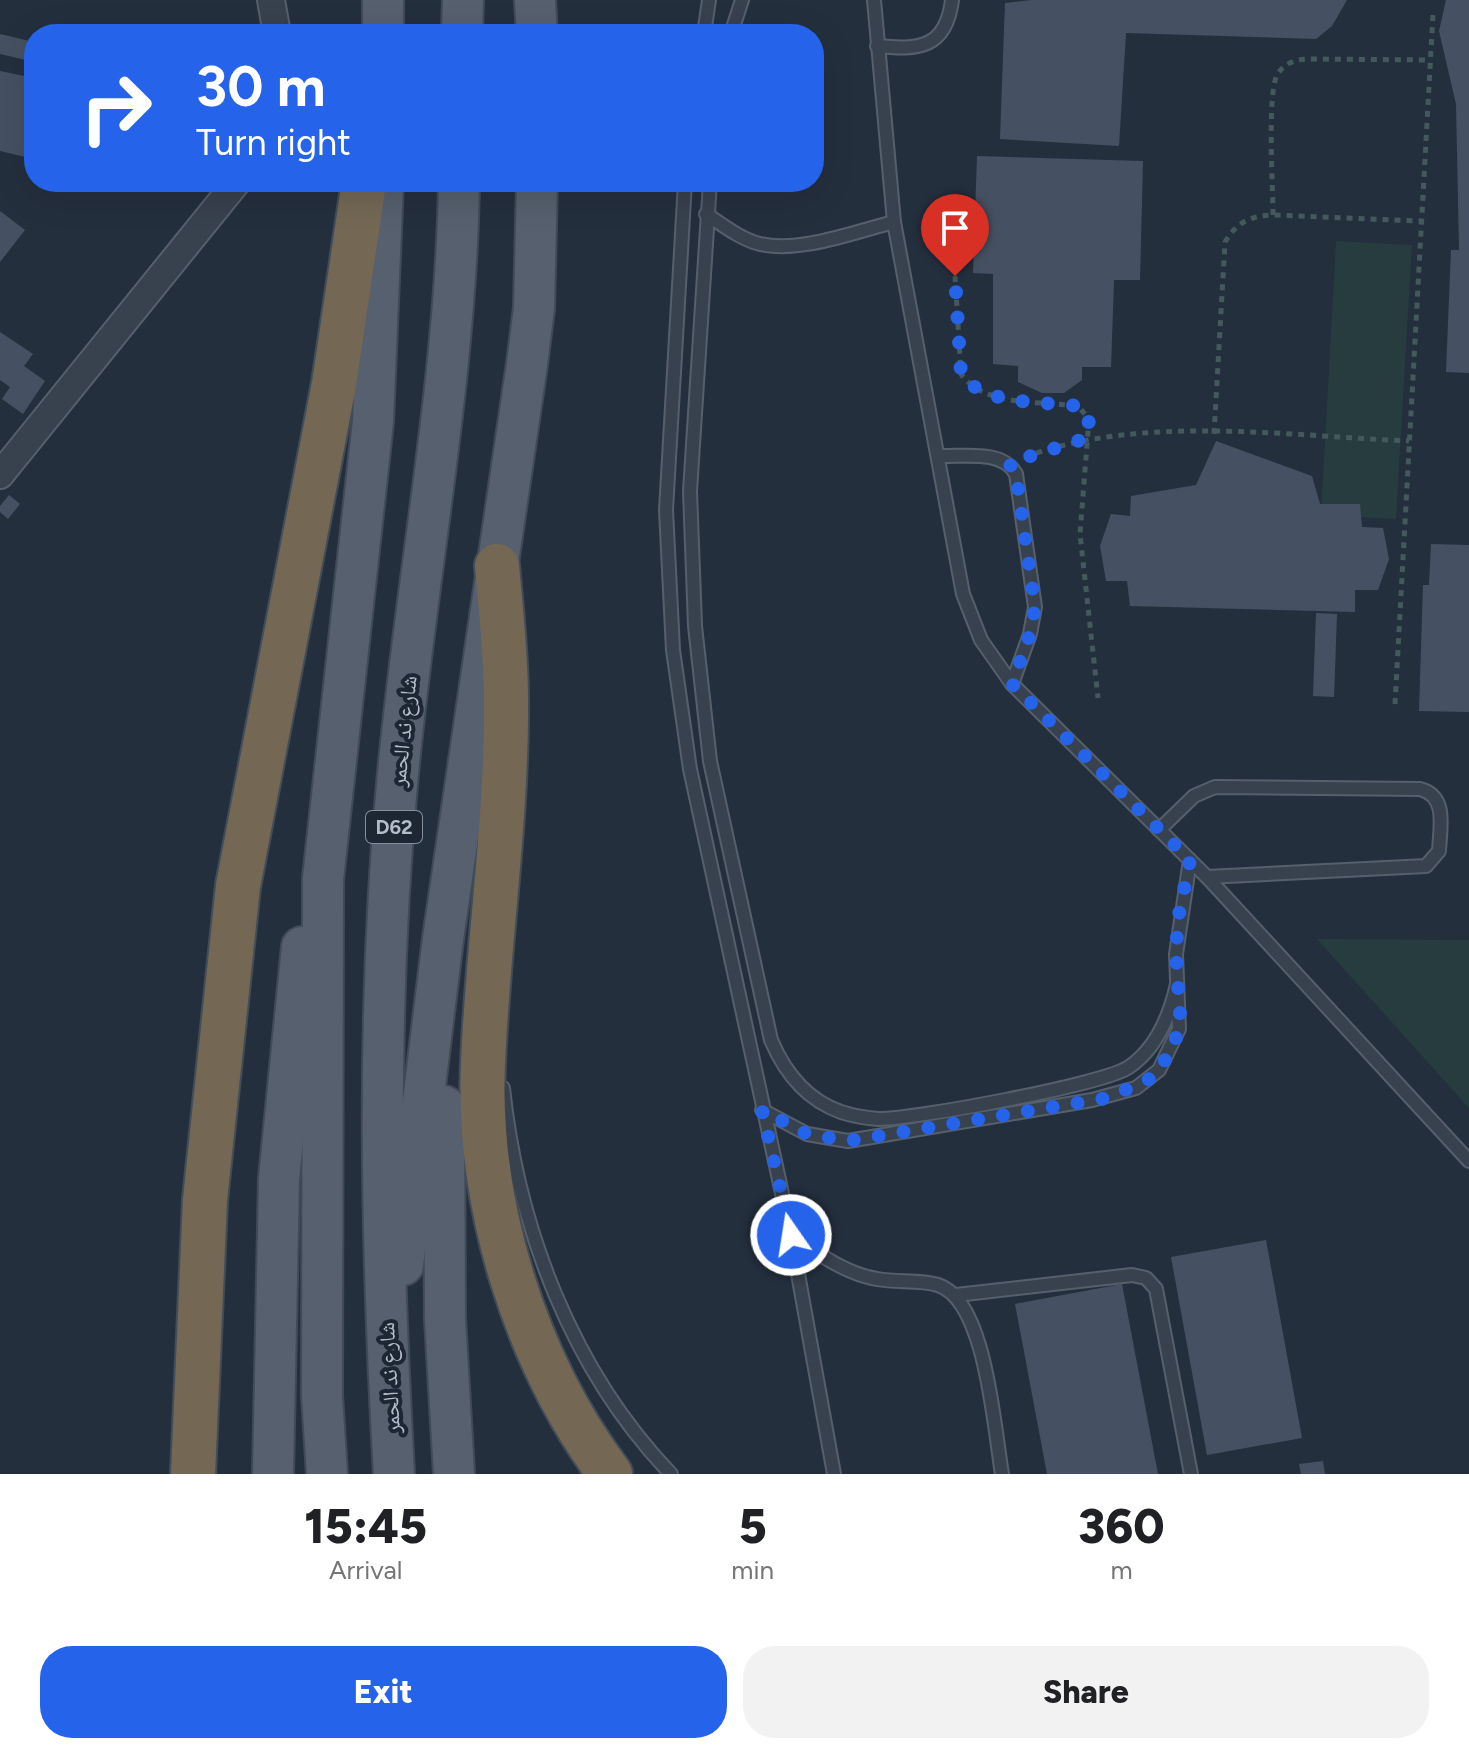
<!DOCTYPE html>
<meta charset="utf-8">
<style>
:root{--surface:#fff;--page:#f2f2f2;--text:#202124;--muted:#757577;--accent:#2563eb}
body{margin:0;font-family:Figtree,"Noto Naskh Arabic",sans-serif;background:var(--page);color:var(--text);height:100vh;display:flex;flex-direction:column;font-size:30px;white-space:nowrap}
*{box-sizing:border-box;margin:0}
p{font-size:26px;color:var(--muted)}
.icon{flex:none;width:44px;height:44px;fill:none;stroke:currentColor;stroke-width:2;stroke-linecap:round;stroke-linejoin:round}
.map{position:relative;height:1474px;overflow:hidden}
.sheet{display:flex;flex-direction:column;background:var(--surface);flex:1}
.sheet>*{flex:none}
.guide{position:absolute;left:24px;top:24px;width:800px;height:168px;border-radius:32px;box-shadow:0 8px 32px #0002;background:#2563eb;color:#fff;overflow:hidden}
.pin{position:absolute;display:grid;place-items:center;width:68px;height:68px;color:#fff;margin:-82px -34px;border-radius:50% 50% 50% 0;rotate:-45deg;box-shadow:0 0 8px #0007}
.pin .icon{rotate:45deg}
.me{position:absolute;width:88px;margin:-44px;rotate:347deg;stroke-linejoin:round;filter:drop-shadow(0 0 6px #0008)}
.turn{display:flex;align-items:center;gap:28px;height:168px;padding:0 40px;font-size:36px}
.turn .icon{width:104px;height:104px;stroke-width:2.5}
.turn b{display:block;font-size:56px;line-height:68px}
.eta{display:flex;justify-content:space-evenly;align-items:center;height:136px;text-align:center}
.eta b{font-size:48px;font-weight:800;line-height:56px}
.button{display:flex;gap:16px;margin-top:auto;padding:16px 40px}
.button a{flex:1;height:92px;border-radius:32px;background:var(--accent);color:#fff;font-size:32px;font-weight:800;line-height:92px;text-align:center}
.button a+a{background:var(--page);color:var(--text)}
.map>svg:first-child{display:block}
.green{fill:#263c3f}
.building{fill:#455162}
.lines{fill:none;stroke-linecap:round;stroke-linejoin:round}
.lane-casing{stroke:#565f6c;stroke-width:16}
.street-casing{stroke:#565f6c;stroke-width:30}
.primary-casing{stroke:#414a57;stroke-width:44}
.highway-casing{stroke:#434c59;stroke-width:48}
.path{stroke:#44595c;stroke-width:5;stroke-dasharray:6 6;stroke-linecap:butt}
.lane{stroke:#38414e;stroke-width:12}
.street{stroke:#38414e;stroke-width:26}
.primary{stroke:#56606e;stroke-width:40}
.highway{stroke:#746855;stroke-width:44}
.route{stroke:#2563eb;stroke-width:14;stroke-dasharray:0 25.2}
.labels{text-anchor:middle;stroke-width:8;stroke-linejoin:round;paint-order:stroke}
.shield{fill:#1d2633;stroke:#878f9c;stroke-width:2}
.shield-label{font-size:20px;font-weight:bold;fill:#b4bcc9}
.street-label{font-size:22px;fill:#b4bcc9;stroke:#1d2633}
</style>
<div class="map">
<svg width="1469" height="1474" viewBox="0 0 1469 1474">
<rect width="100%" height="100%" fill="#242f3e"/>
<g class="green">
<polygon points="1336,241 1412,245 1396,519 1321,515"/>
<polygon points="1317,939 1469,940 1469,1108"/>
</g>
<g class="building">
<polygon points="1032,0 1347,0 1332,26 1316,39 1126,33 1119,146 1000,139 1005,3"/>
<polygon points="1446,0 1469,0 1469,373 1446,372 1451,250 1459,250 1456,104 1439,31"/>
<polygon points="0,34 34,42 34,62 0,54"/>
<polygon points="0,71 34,78 34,159 0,151"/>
<polygon points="977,156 1143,161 1140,280 1114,280 1111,367 1082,367 1082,380 1064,393 1042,393 1018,382 1018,366 993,364 993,274 973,273"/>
<polygon points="0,211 25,230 0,262"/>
<polygon points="0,332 33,354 24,366 45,381 23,414 2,399 10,387 0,380"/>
<polygon points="1216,441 1312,476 1320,504 1360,504 1362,527 1383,528 1389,559 1378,590 1355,590 1355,612 1130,606 1127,581 1106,581 1100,546 1111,514 1130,516 1131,496 1196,485"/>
<polygon points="9,495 20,504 8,519 0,512 0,506"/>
<polygon points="1431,544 1469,545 1469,712 1419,711 1423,585 1429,585"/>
<polygon points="1316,613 1337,614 1334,697 1313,696"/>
<polygon points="1266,1240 1302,1438 1207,1455 1171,1257"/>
<polygon points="1122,1284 1158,1474 1047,1474 1015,1304"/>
<polygon points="1323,1461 1325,1474 1301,1474 1299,1464"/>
</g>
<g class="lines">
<g class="lane-casing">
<g id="lane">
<polyline points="874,0 894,222 963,594 981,640 1012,684 1207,877 1469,1161"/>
<polyline points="704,34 709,0"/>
<polyline points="731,34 742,0"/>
<path d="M 877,46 C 918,50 946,49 952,0"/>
<polyline points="685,182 666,510 673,650 690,769 791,1235 834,1474"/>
<path d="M 710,182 L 690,491 L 695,626 L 710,761 L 771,1040 C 785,1073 807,1100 841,1112 C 853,1116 866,1118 878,1119 C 911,1120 1105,1084 1129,1067 C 1157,1048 1170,1015 1177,984"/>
<path d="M 706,214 C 723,225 740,239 760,244 C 801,253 854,232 894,222"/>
<path d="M 939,456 C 963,457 1002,449 1016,474 L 1035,607 L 1030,634 L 1012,684"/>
<path d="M 1159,830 L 1194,796 L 1215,787 L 1420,789 C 1448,796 1440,828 1439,851 L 1426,866 L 1207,877"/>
<path d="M 503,1088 C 518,1228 572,1371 671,1474"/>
<polyline points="762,1110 807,1134 848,1141 1092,1100 1136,1088 1159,1070 1179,1029 1176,954 1190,860"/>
<path d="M 791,1235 C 818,1253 845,1274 877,1279 C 897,1283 919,1279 938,1285 C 986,1300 994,1428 1002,1474"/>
<polyline points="956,1295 1132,1275 1146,1278 1156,1289 1191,1474"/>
</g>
</g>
<g class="street-casing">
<g id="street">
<polyline points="271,0 277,34"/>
<polyline points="0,475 237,182"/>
</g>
</g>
<g class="primary-casing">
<g id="primary">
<polyline points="383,0 383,34"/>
<polyline points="535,0 537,34"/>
<polyline points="462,34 463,0"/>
<polyline points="444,1106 445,1319 454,1474"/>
<polyline points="403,1265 443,939 527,364 534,308 537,182"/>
<polyline points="273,1474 279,1179 302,947"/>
<polyline points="327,1474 322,1396 323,879 373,421 383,182"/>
<path d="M 394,1474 C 381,1243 376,1015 397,784 C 415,583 456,384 459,182"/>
</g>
</g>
<g class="highway-casing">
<g id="highway">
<path d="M 497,566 C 501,610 506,655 506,699 C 507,821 488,942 483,1063 C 477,1205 525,1360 610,1474"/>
<polyline points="193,1474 205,1200 238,886 334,384 364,182"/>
</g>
</g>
<g class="path">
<path d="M 1273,215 C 1273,187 1267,95 1277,75 C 1284,63 1296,59 1309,59 L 1430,60"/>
<path d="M 955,276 L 961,374 C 984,407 1042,401 1078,406 L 1089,419 L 1080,534 L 1098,698"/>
<path d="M 1214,434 L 1225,242 C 1237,222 1250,216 1273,215 L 1421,221"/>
<path d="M 1025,457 C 1141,414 1287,436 1409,441"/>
<polyline points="1395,704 1433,14"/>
</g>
<use href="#lane" class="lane"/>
<use href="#street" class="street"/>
<use href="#primary" class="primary"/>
<use href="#highway" class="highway"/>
</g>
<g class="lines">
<path class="route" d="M 791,1235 L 762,1110 L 807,1134 L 848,1141 L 1107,1098 L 1148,1080 L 1159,1070 L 1175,1043 L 1180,1014 L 1176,954 L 1178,919 L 1190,860 L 1012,684 L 1030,634 L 1035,607 L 1016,474 L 1009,463 L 1087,438 L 1089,419 L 1078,406 C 1041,401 984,406 961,374 L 955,276"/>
</g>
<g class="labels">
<rect class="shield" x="366" y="811" width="56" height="32" rx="6"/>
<g class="shield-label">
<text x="394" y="834">D62</text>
</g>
<g class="street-label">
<text transform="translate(403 731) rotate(-84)" y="8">شارع ند الحمر</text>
<text transform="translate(389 1378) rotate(-93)" y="8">شارع ند الحمر</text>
</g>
</g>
</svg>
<div class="pin" style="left:955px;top:276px;background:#d93025"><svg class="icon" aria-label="arrive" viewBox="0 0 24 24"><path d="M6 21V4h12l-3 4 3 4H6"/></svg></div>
<svg class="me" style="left:791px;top:1235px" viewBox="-20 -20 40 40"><circle r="17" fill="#2563eb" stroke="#fff" stroke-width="3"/><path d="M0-11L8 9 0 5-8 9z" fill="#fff"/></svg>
<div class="guide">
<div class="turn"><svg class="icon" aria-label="right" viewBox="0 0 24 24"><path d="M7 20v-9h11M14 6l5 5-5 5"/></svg><div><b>30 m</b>Turn right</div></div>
</div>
</div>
<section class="sheet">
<div class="eta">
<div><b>15:45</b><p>Arrival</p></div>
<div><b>5</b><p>min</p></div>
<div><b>360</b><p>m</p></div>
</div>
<div class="button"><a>Exit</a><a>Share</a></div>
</section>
